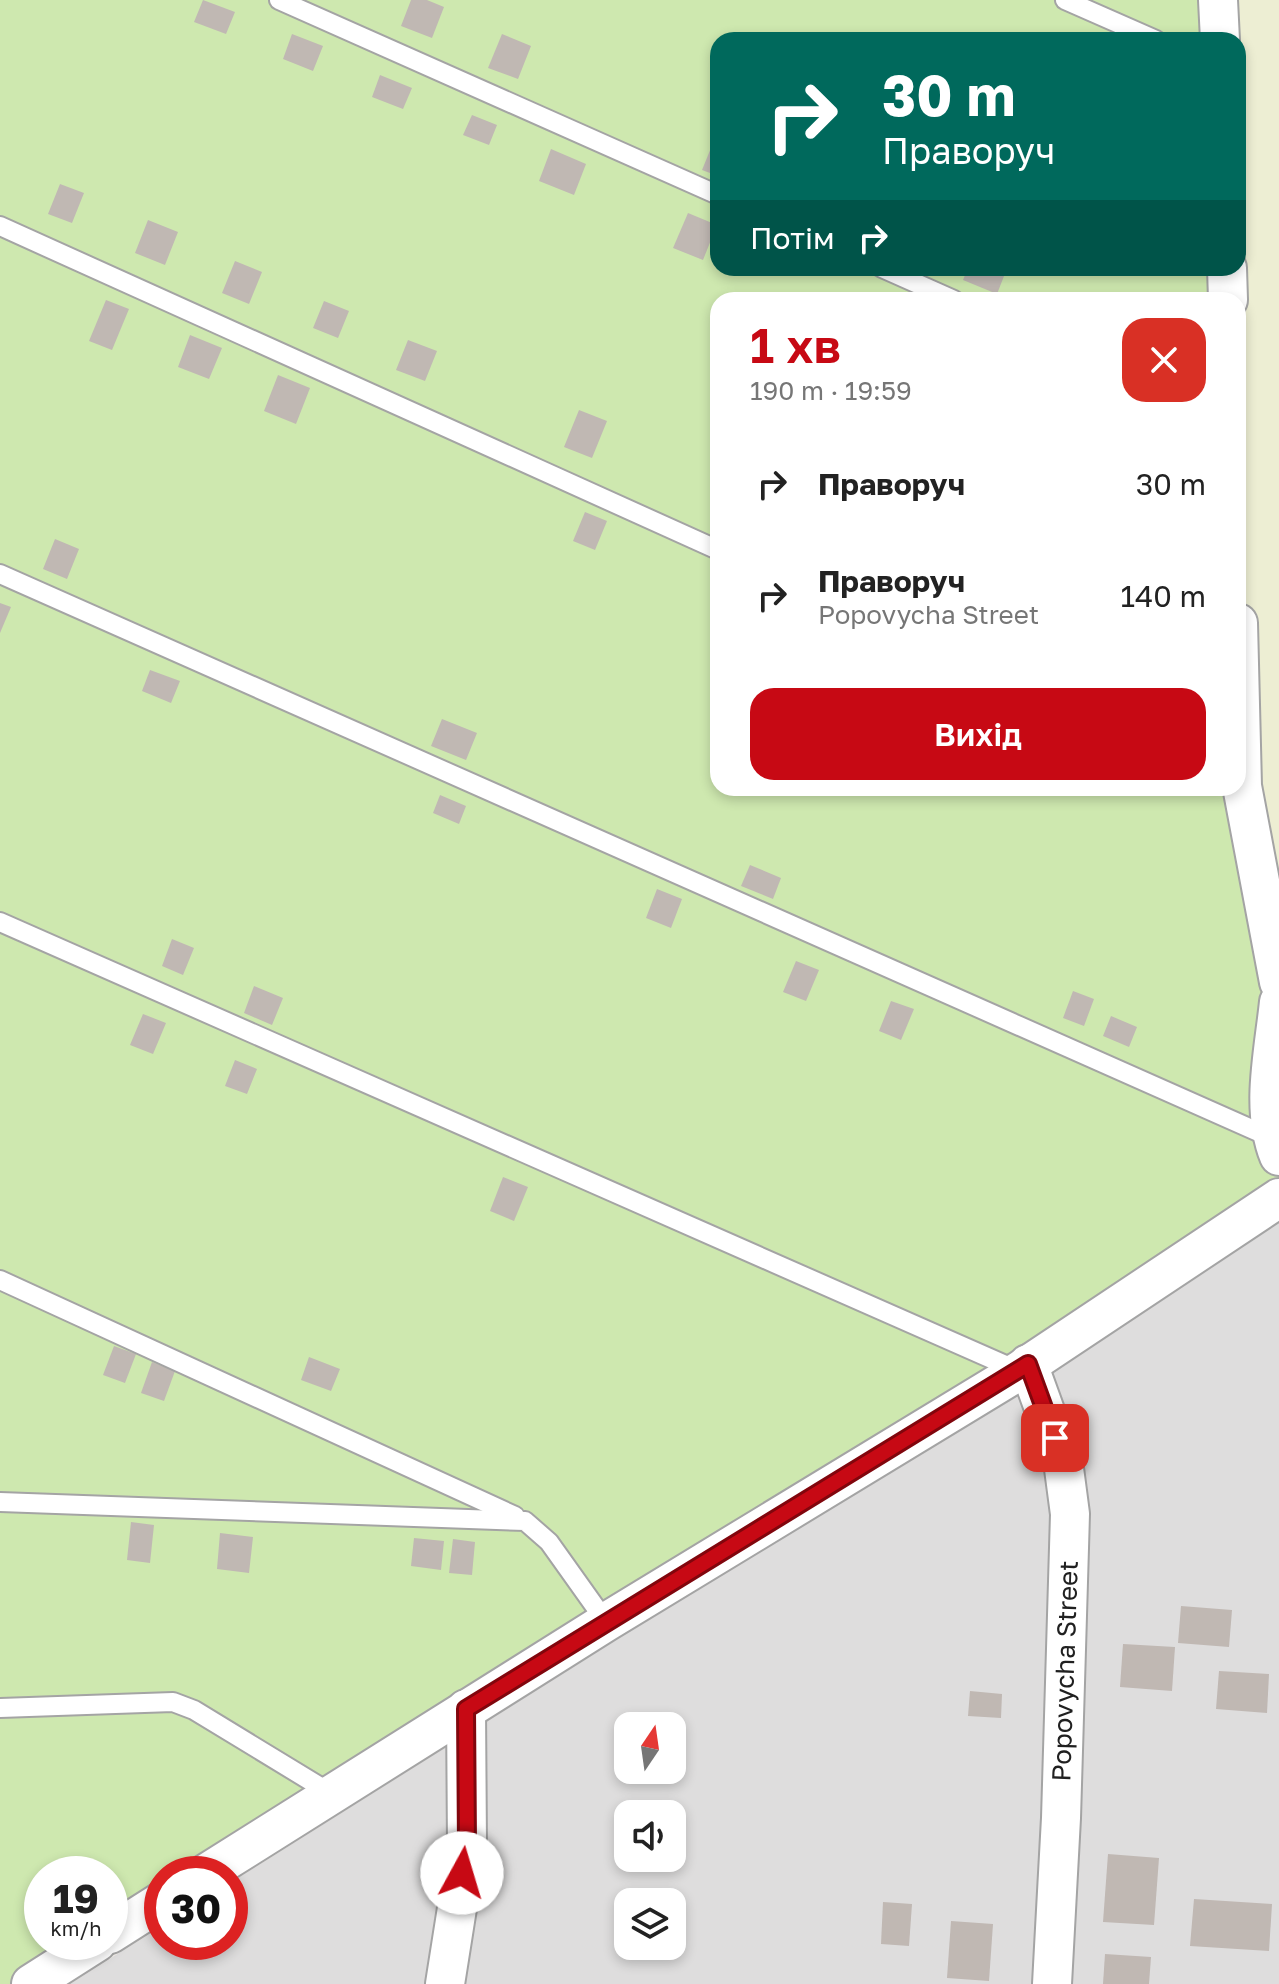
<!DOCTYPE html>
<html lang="uk">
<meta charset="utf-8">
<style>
:root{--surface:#fff;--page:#f2f2f2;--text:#222;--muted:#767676;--accent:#c70914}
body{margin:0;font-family:"Golos Text",sans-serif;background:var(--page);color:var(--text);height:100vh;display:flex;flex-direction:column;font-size:30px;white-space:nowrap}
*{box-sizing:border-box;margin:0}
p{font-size:26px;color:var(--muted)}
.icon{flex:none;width:44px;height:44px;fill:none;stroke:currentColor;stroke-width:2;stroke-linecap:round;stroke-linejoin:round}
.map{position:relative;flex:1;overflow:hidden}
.panel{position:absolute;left:710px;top:292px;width:536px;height:504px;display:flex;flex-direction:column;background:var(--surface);border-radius:24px;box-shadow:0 4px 12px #0003}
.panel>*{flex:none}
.banner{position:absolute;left:710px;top:32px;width:536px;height:244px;border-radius:24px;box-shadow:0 4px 12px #0003;background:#00695c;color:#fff;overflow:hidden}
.needle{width:52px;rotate:13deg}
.controls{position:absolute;left:614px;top:1712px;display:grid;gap:16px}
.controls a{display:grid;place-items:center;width:72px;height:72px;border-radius:16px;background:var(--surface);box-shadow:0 4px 12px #0003;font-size:40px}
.speed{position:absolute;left:24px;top:1856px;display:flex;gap:16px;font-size:40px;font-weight:700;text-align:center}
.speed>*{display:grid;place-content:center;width:104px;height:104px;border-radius:50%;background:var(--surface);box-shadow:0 4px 12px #0003;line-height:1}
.speed small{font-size:20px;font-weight:400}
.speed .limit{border:12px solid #d22;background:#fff;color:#111}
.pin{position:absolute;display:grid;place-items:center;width:68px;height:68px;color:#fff;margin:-34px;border-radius:16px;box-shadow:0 4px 12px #0006}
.me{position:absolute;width:88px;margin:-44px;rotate:6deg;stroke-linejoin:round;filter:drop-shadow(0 0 6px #0008)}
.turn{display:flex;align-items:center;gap:28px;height:168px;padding:0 40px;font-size:36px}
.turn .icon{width:104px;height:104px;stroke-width:2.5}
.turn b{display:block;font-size:56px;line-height:68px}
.then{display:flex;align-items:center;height:76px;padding:0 40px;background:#0003;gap:16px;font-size:30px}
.round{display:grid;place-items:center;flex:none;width:84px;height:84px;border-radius:24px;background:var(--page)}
.head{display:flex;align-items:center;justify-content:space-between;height:136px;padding:0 40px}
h1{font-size:48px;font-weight:600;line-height:60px;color:var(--accent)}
.primary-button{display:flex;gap:16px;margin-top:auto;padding:16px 40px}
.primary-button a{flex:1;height:92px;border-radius:24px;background:var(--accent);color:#fff;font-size:32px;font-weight:600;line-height:92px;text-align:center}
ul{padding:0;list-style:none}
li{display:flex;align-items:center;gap:24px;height:112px;padding:0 40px}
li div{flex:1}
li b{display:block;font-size:30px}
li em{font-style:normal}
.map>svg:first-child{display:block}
.residential{fill:#dedddd;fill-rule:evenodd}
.farmland{fill:#edeed3}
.grass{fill:#cee8af}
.building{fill:#c0b8b3}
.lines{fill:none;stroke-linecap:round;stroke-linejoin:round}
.service-casing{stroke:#a4a4a4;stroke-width:22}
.minor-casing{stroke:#a4a4a4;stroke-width:42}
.service{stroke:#fff;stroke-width:18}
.minor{stroke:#fff;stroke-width:38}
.route-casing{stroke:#81060d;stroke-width:20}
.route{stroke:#c70914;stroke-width:14}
.labels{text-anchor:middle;stroke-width:6;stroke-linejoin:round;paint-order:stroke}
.street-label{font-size:26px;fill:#202020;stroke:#fff}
</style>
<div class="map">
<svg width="1279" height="1984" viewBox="0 0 1279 1984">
<rect width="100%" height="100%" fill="#f0ece7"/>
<path class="residential" d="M 1279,1222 L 1279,1984 L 70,1984 L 162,1926 L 162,1942 L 230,1942 L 230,1883 ZM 628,1726 L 672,1726 L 672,1770 L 628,1770 ZM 628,1814 L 672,1814 L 672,1858 L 628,1858 ZM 628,1902 L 672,1902 L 672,1946 L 628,1946 Z"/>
<polygon class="farmland" points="1218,0 1279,0 1279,982 1238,623 1238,40"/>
<polygon class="grass" points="0,0 1218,0 1220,40 718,40 718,268 1227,268 1228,300 718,300 718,788 1238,788 1279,982 1279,1198 205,1874 162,1874 162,1901 110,1934 110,1874 42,1874 42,1942 97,1942 31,1984 0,1984"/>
<g class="building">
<polygon points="203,0 235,12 226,34 194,22"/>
<polygon points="411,0 427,0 444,7 432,38 401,26"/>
<polygon points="292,34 323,46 313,71 283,59"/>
<polygon points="502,34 531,46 518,79 488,68"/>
<polygon points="380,75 412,88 403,109 372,97"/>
<polygon points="472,115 497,125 489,145 463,135"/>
<polygon points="713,143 718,145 718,176 702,170"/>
<polygon points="551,149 586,164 574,195 539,181"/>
<polygon points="60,184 84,193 72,223 48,214"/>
<polygon points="688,213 717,225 703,260 673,248"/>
<polygon points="148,220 178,232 165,265 135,253"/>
<polygon points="235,261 262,272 249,304 222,293"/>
<polygon points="968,268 999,268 1006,271 997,294 963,280"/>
<polygon points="106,300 129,309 112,350 89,341"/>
<polygon points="324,301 349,311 338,338 313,328"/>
<polygon points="190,335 222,348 209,379 178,367"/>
<polygon points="408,340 437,351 425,381 396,370"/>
<polygon points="278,375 310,388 296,424 264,411"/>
<polygon points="579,410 607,421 592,458 564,447"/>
<polygon points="585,512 607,521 595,550 573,541"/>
<polygon points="55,539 79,549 67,579 43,569"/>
<polygon points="0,603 11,607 0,633"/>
<polygon points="150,670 180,681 171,703 142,691"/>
<polygon points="442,719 477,733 466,760 431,746"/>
<polygon points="440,795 466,806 459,824 433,813"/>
<polygon points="750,865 781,878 773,899 741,886"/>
<polygon points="657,889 682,899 671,928 646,918"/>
<polygon points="172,939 194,948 183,975 162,966"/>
<polygon points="796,961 819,970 806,1001 783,992"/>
<polygon points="254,986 283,998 272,1025 244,1013"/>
<polygon points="1073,991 1094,999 1084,1026 1063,1018"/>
<polygon points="891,1001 914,1009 901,1040 879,1031"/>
<polygon points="143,1014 166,1023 153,1054 130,1045"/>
<polygon points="1111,1016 1137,1027 1129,1047 1103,1036"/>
<polygon points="235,1060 257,1069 247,1094 225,1086"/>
<polygon points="503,1177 528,1187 514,1221 490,1211"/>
<polygon points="114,1346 136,1354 125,1383 103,1375"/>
<polygon points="309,1357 340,1369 331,1391 301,1380"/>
<polygon points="152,1362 175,1371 164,1401 141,1393"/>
<polygon points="131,1522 154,1525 150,1563 127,1560"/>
<polygon points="220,1533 253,1537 249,1573 217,1569"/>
<polygon points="414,1538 444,1541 441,1570 411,1566"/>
<polygon points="453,1539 475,1542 472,1575 449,1573"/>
<polygon points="1181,1606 1232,1610 1229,1647 1178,1643"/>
<polygon points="1123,1644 1175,1647 1172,1691 1120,1687"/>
<polygon points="1219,1671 1269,1674 1267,1713 1216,1709"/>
<polygon points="970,1691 1002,1694 1001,1718 968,1716"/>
<polygon points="1108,1854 1159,1858 1154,1925 1103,1922"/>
<polygon points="1194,1899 1272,1904 1269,1951 1190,1946"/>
<polygon points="883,1902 912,1904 909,1946 881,1944"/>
<polygon points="951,1921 993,1924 989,1981 947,1978"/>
<polygon points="1105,1954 1151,1957 1149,1984 1103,1984"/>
</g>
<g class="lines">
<g class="service-casing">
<g id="service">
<polyline points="279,0 718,195"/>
<polyline points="1065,0 1156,40"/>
<polyline points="0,226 718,550"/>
<polyline points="882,268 954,300"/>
<polyline points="0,574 1272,1138"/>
<polyline points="0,922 1019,1371"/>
<polyline points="0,1280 515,1516"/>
<polyline points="0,1502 525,1521 549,1542 606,1622"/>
<polyline points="0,1708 173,1702 194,1710 332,1794"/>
</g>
</g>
<g class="minor-casing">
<g id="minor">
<polyline points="1218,0 1220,40"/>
<polyline points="1227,268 1228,300"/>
<polyline points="1238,623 1242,786 1279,982"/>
<path d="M 1279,1002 C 1274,1051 1260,1109 1279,1156"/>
<polyline points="1028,1364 1063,1461 1070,1514 1061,1818 1052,1984"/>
<polyline points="205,1874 606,1622 1019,1371 1279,1198"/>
<polyline points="110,1934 162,1901"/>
<polyline points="31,1984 97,1942"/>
<polyline points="445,1984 467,1845 466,1709"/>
</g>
</g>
<use href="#service" class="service"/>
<use href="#minor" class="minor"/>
</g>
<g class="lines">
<g class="route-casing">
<polyline id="route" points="462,1873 467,1845 466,1709 1028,1364 1055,1438"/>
</g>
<use href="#route" class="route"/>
</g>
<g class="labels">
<g class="street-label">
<text transform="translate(1065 1671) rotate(-88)" y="9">Popovycha Street</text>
</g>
</g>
</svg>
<div class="controls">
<a><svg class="needle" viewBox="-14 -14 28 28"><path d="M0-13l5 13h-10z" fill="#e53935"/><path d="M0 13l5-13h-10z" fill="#767676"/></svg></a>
<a><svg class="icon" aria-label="sound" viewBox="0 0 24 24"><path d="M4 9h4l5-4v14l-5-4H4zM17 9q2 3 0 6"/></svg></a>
<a><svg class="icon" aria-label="layers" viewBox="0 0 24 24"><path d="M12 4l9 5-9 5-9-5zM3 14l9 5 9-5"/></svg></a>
</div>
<div class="speed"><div>19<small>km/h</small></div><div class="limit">30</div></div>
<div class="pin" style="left:1055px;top:1438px;background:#d93025"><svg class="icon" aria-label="arrive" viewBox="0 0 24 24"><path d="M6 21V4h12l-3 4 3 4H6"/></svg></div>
<svg class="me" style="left:462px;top:1873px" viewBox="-20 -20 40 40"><circle r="19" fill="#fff"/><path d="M0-13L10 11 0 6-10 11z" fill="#c70914"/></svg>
<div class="banner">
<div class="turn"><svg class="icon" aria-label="right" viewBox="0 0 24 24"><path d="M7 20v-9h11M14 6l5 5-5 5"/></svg><div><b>30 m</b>Праворуч</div></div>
<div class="then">Потім<svg class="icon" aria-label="right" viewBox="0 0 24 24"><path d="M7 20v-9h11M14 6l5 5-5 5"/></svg></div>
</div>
<section class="panel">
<div class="head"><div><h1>1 хв</h1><p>190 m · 19:59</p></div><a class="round" style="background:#d93025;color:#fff"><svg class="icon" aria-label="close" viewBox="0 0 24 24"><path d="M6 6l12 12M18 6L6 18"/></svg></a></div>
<ul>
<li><svg class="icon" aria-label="right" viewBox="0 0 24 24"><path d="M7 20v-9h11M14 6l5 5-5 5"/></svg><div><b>Праворуч</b></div><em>30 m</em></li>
<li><svg class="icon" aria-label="right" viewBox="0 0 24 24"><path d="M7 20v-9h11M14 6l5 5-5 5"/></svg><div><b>Праворуч</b><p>Popovycha Street</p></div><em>140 m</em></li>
</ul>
<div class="primary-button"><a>Вихід</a></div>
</section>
</div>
